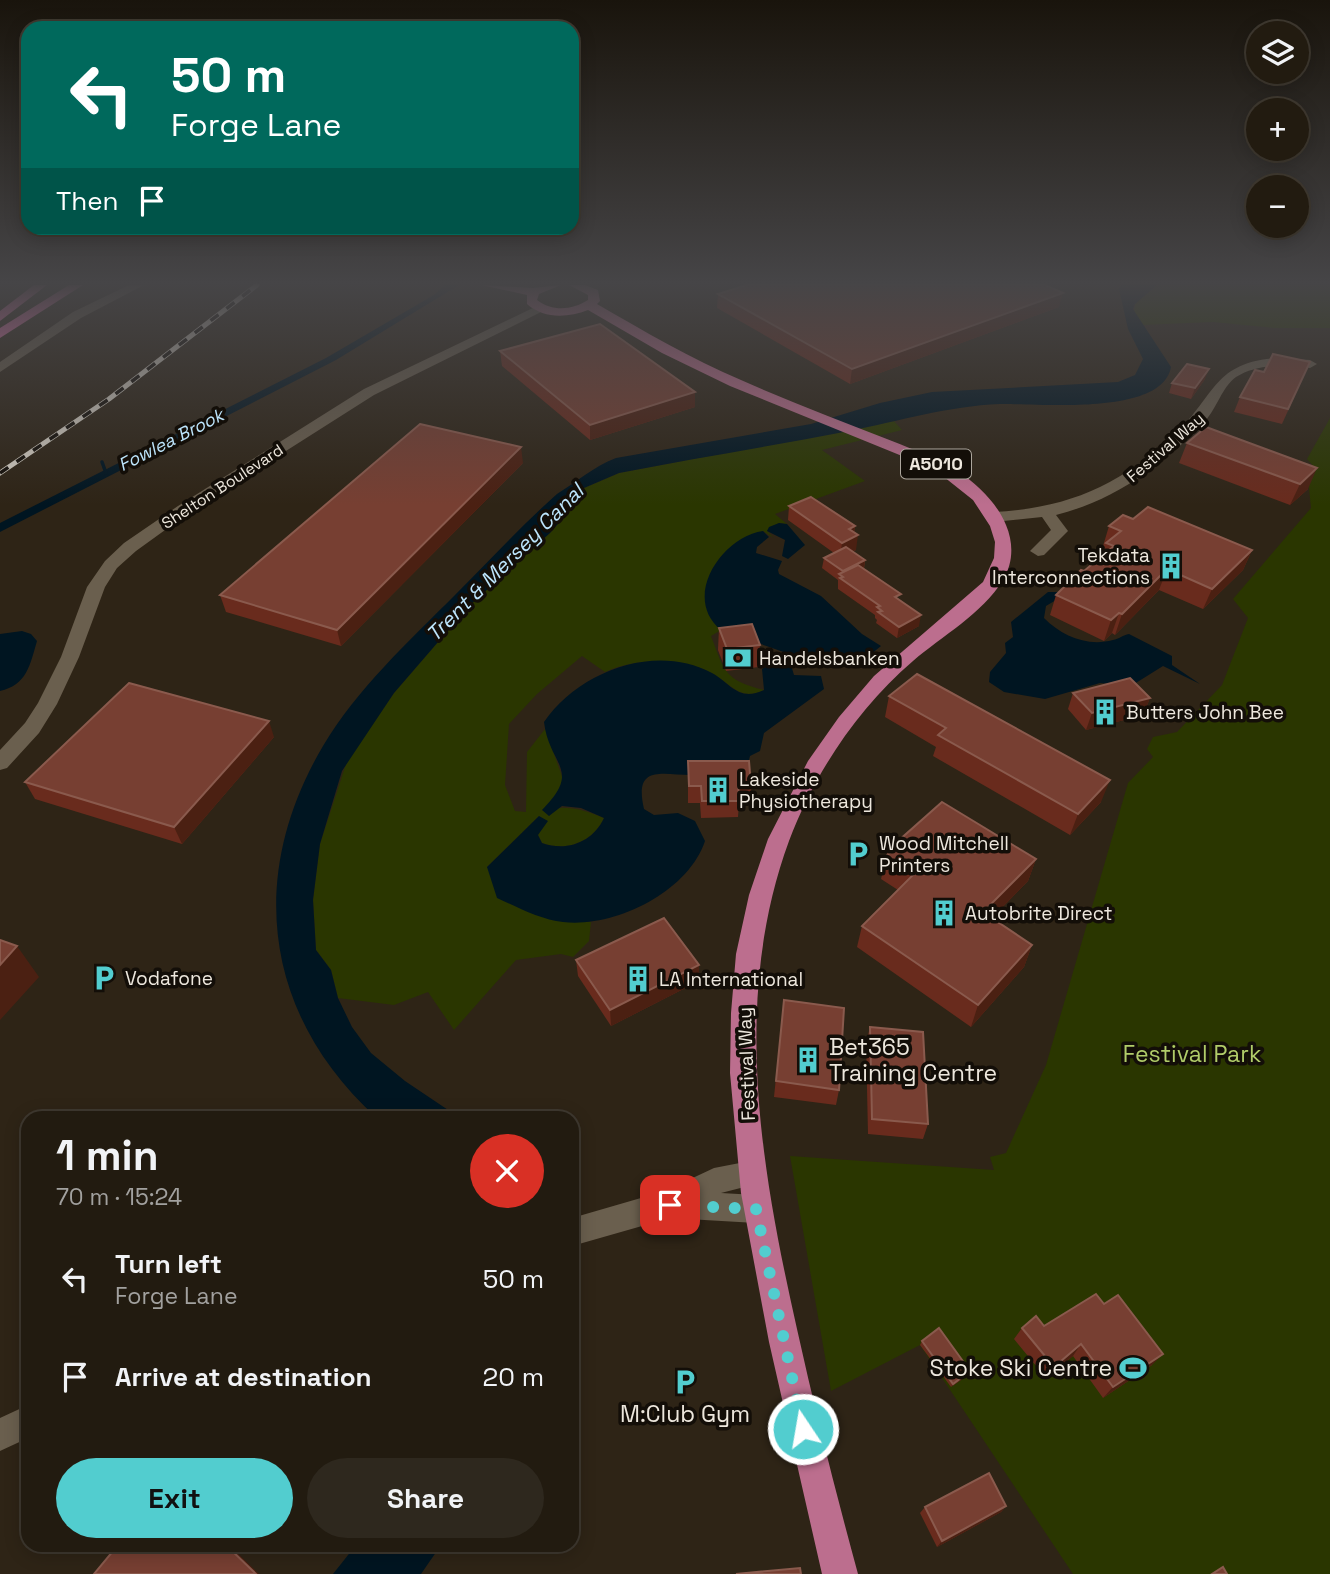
<!DOCTYPE html>
<meta charset="utf-8">
<style>
:root{--surface:#221b10;--page:#2e281e;--text:#f1f3f6;--muted:#a2a19f;--line:#3f3930;--accent:#52cdcf}
body{margin:0;font-family:"Space Grotesk",sans-serif;background:var(--page);color:var(--text);height:100vh;display:flex;flex-direction:column;font-size:26px;white-space:nowrap}
*{box-sizing:border-box;margin:0}
p{font-size:23px;color:var(--muted)}
.icon{flex:none;width:38px;height:38px;fill:none;stroke:currentColor;stroke-width:2;stroke-linecap:round;stroke-linejoin:round}
.map{position:relative;flex:1;overflow:hidden}
.details{position:absolute;left:21px;top:1111px;width:558px;height:441px;display:flex;flex-direction:column;background:var(--surface);border-radius:21px;box-shadow:0 4px 18px #0003,0 0 0 2px var(--line)}
.details>*{flex:none}
.hud{position:absolute;left:21px;top:21px;width:558px;height:214px;border-radius:21px;box-shadow:0 4px 18px #0003,0 0 0 2px var(--line);background:#00695c;color:#fff;overflow:hidden}
.controls{position:absolute;left:1246px;top:21px;display:grid;gap:14px}
.controls a{display:grid;place-items:center;width:63px;height:63px;border-radius:50%;background:var(--surface);box-shadow:0 4px 18px #0003,0 0 0 2px var(--line);font-size:35px}
.pin{position:absolute;display:grid;place-items:center;width:60px;height:60px;color:#fff;margin:-30px;border-radius:14px;box-shadow:0 4px 10px #0006}
.me{position:absolute;width:77px;margin:-38px;rotate:348deg;stroke-linejoin:round;filter:drop-shadow(0 0 5px #0008)}
.turn{display:flex;align-items:center;gap:24px;height:147px;padding:0 35px;font-size:32px}
.turn .icon{width:91px;height:91px;stroke-width:2.5}
.turn b{display:block;font-size:49px;line-height:60px}
.then{display:flex;align-items:center;height:66px;padding:0 35px;background:#0003;gap:14px;font-size:26px}
.round{display:grid;place-items:center;flex:none;width:74px;height:74px;border-radius:37px;background:var(--page)}
.head{display:flex;align-items:center;justify-content:space-between;height:119px;padding:0 35px}
h1{font-size:42px;font-weight:700;line-height:52px}
.button{display:flex;gap:14px;margin-top:auto;padding:14px 35px}
.button a{flex:1;height:80px;border-radius:42px;background:var(--accent);color:#111;font-size:28px;font-weight:700;line-height:80px;text-align:center}
.button a+a{background:var(--page);color:var(--text)}
ul{padding:0;list-style:none}
li{display:flex;align-items:center;gap:21px;height:98px;padding:0 35px}
li div{flex:1}
li b{display:block;font-size:26px}
li em{font-style:normal}
.map>svg:first-child{display:block}
.green{fill:#2a3600}
.water{fill:#001521}
.lines{fill:none;stroke-linecap:round;stroke-linejoin:round}
.stream{stroke:#001521;stroke-width:3.5}
.street{fill:#6a5f4e;fill-rule:evenodd}
.secondary{fill:#6a5f4e;fill-rule:evenodd}
.primary{fill:#bc6e8e;fill-rule:evenodd}
.highway{fill:#f378b8;fill-rule:evenodd}
.rail-casing{stroke:#d4cec3;stroke-width:5}
.rail{stroke:#130e08;stroke-width:3.5;stroke-dasharray:10;stroke-linecap:butt}
.wall{fill:#692b1d}
.shaded-wall{fill:#4b2012}
.building{fill:#773f32;stroke:#8a5a4d;stroke-width:2}
.route{stroke:#52cdcf;stroke-width:12;stroke-dasharray:0 21.6}
.labels{text-anchor:middle;stroke-width:7;stroke-linejoin:round;paint-order:stroke}
.far-street-label{font-size:16px;fill:#ede7dd;stroke:#130e08}
.far-water-label{font-size:18px;font-style:italic;fill:#bde5fc;stroke:#130e08}
.shield{fill:#130e08;stroke:#aca69d;stroke-width:2}
.shield-label{font-size:18px;font-weight:bold;fill:#ede7dd}
.poi-label{font-size:19px;fill:#ede7dd;stroke:#130e08;text-anchor:start}
.street-label{font-size:19px;fill:#ede7dd;stroke:#130e08}
.water-label{font-size:21px;font-style:italic;fill:#bde5fc;stroke:#130e08}
.near-poi-label{font-size:23px;fill:#ede7dd;stroke:#130e08;text-anchor:start}
.near-park-label{font-size:23px;fill:#b1cc69;stroke:#130e08}
</style>
<div class="map">
<svg width="1330" height="1574" viewBox="0 0 1330 1574">
<rect width="100%" height="100%" fill="#2e2416"/>
<g class="green">
<polygon points="1157,285 1330,285 1330,328 1274,328 1213,322 1142,325 1134,314 1135,304"/>
<polygon points="1330,418 1330,1574 1073,1574 920,1345 831,1391 790,1156 994,1170 990,1157 1006,1153 1046,1065 1128,783 1153,757 1147,749 1153,737 1177,732 1222,685 1248,618 1233,599 1311,508 1308,478 1316,469 1307,459"/>
<path d="M 894,421 L 902,430 L 822,450 L 865,481 L 775,514 L 787,524 L 779,523 L 767,531 L 774,538 L 763,531 L 720,557 L 721,630 L 711,636 C 725,673 725,680 764,690 C 739,702 731,683 711,673 C 681,657 635,658 605,672 L 582,656 L 537,694 L 509,724 L 505,785 L 515,811 L 526,812 L 527,752 L 545,729 L 563,779 L 561,791 L 543,810 C 567,805 582,809 604,818 C 593,842 567,852 542,843 L 538,835 L 539,816 L 487,867 L 563,922 L 591,922 L 589,941 L 573,957 L 561,954 L 516,960 L 454,1030 L 428,992 L 394,1005 L 338,998 L 331,970 L 316,950 L 313,900 L 320,844 L 347,761 L 394,693 L 470,605 L 550,533 L 582,496 L 584,488 L 619,473 Z"/>
</g>
<g class="water">
<polygon points="451,285 459,285 336,360 0,532 0,523 326,358"/>
<path d="M 1121,285 L 1157,285 L 1135,304 L 1133,309 L 1171,367 C 1162,417 1037,403 1000,404 C 948,406 900,421 849,431 C 772,446 695,458 619,473 L 584,488 L 582,496 L 550,533 L 470,605 L 394,693 L 342,771 L 320,844 L 313,900 L 316,950 L 331,970 L 338,998 L 352,1027 L 371,1053 L 405,1081 L 460,1118 L 377,1118 C 264,1016 246,876 323,746 C 357,689 409,641 455,595 C 489,561 521,526 557,494 C 578,481 593,467 616,458 L 811,424 L 880,403 L 932,392 L 1118,382 L 1135,375 L 1143,359 L 1128,329 L 1119,289 Z"/>
<polygon points="779,523 787,524 805,545 788,559 782,556 785,540 767,531 769,527"/>
<path d="M 763,531 L 769,537 L 757,547 L 756,553 L 782,561 L 778,570 L 779,574 L 821,596 L 862,634 L 881,646 L 865,659 L 798,657 L 721,630 C 681,597 722,537 763,531 Z"/>
<path d="M 1048,592 L 1061,592 L 1056,600 L 1046,606 L 1044,618 C 1062,636 1087,647 1113,640 C 1119,639 1123,635 1129,634 L 1172,656 L 1172,665 L 1200,684 L 1163,666 L 1131,686 L 1100,683 L 1045,699 L 1004,692 L 989,682 L 990,672 L 1006,653 L 1005,643 L 1013,637 L 1011,622 Z"/>
<path d="M 22,631 L 31,634 L 37,641 C 30,665 27,685 0,691 L 0,634 Z"/>
<path d="M 778,660 L 791,665 L 794,675 L 821,676 L 824,689 L 764,733 L 760,751 L 750,756 L 748,764 C 731,767 711,775 694,775 C 665,776 633,762 644,809 L 654,815 L 678,813 L 695,821 L 705,841 C 688,892 615,928 563,922 C 541,920 517,907 497,898 L 487,867 L 539,816 L 548,821 L 538,835 L 542,843 C 567,852 593,842 604,818 L 581,808 L 562,806 L 549,816 L 542,810 C 583,769 549,766 544,722 C 578,672 655,642 712,673 C 731,684 739,702 764,690 L 762,669 Z"/>
<polygon points="356,1545 441,1545 421,1574 333,1574"/>
</g>
<g class="lines">
<g class="stream">
<polyline points="437,295 447,285"/>
<polyline points="102,462 106,473"/>
</g>
<g class="street">
<polygon points="129,285 144,285 81,318 0,372 0,362 73,312"/>
<polygon points="537,306 547,309 374,395 190,512 136,551 117,568 105,587 79,657 57,704 39,733 7,768 0,770 0,750 25,723 38,703 61,657 87,587 105,561 124,543 178,506 364,389"/>
<path d="M 1280,358 L 1310,360 L 1317,364 L 1310,368 C 1286,365 1258,363 1236,377 C 1222,387 1217,408 1205,421 C 1164,465 1115,500 1056,515 L 1068,531 L 1044,555 L 1038,556 L 1030,551 L 1051,530 L 1042,517 L 994,522 L 986,517 L 994,512 C 1068,508 1118,486 1173,436 C 1216,397 1212,361 1280,358 Z"/>
</g>
<g class="secondary">
<polygon points="750,1161 760,1165 764,1174 760,1183 721,1193 756,1195 766,1199 770,1209 766,1219 756,1223 670,1218 572,1246 572,1218 665,1191 714,1168"/>
<polygon points="28,1405 28,1438 0,1451 0,1418"/>
</g>
<path class="primary" d="M 481,285 L 533,288 L 561,285 L 539,294 L 537,300 C 553,312 572,310 588,300 L 588,295 L 569,285 L 585,285 L 598,290 L 600,301 L 597,304 C 644,331 691,359 741,380 C 790,402 841,421 892,441 C 914,450 938,458 958,471 C 978,485 997,503 1006,525 C 1014,544 1013,563 1003,580 C 982,614 942,636 913,661 C 858,708 814,774 789,841 C 731,999 761,1169 797,1329 C 815,1411 836,1493 858,1574 L 822,1574 L 769,1342 L 741,1193 L 730,1073 L 731,1013 L 736,954 L 749,895 L 768,839 L 808,761 L 839,717 L 874,676 L 983,582 L 994,558 L 995,542 L 990,526 L 973,500 L 934,469 L 730,386 L 662,353 L 588,310 C 567,318 544,319 527,304 L 527,295 Z"/>
<g class="highway">
<polygon points="34,285 47,285 0,321 0,311"/>
<polygon points="69,285 83,285 0,338 0,328"/>
</g>
<g class="rail-casing">
<polyline id="rail" points="0,473 109,399 257,285"/>
</g>
<use href="#rail" class="rail"/>
</g>
<g class="wall">
<polygon points="718,294 1059,307 850,384 717,308"/>
<polygon points="500,351 695,407 590,440 502,366"/>
<polygon points="1310,362 1282,424 1234,412 1240,397 1264,372"/>
<polygon points="1205,379 1191,399 1169,393 1172,383"/>
<polygon points="1206,427 1308,489 1290,505 1179,463 1187,443"/>
<polygon points="523,463 341,646 226,612 220,595"/>
<polygon points="789,506 855,526 854,533 856,550 852,552 865,560 864,569 900,600 919,626 897,638 876,623 877,620 875,618 875,615 838,589 838,580 822,568 824,558 834,553 788,520"/>
<polygon points="1133,519 1252,550 1243,570 1203,609 1159,590 1115,635 1112,633 1104,641 1050,615 1056,595 1101,557 1105,547 1103,546 1109,526"/>
<polygon points="719,628 760,645 759,667 726,671 718,650"/>
<polygon points="1073,693 1150,698 1143,715 1086,730 1068,709"/>
<polygon points="889,696 1101,802 1070,835 933,756 936,747 885,717"/>
<polygon points="274,737 182,844 35,799 25,782"/>
<polygon points="688,761 751,786 750,803 739,803 738,817 701,818 700,803 688,803"/>
<polygon points="888,850 1036,859 1028,881 992,918 1032,945 1024,967 971,1027 857,947 862,926 898,890 881,879"/>
<polygon points="576,960 699,981 611,1026 578,976"/>
<polygon points="784,1000 839,1090 836,1105 774,1097"/>
<polygon points="870,1027 928,1124 923,1139 868,1134 866,1043"/>
<polygon points="1044,1326 1152,1365 1103,1398 1073,1356 1046,1378 1014,1339 1022,1328"/>
<polygon points="922,1341 970,1371 968,1375 951,1387 920,1345"/>
<polygon points="1006,1506 1001,1512 937,1547 920,1513 925,1507"/>
</g>
<g class="shaded-wall">
<polygon points="1063,293 1059,307 850,384 852,369"/>
<polygon points="1209,369 1205,379 1191,399 1195,388"/>
<polygon points="695,392 695,407 590,440 590,425"/>
<polygon points="521,447 523,463 341,646 337,630"/>
<polygon points="1317,468 1308,489 1290,505 1300,484"/>
<polygon points="855,526 853,538 858,535 856,550 840,557 842,543 849,529"/>
<polygon points="1252,550 1243,570 1203,609 1212,589"/>
<polygon points="865,560 863,571 842,576 843,571"/>
<polygon points="1167,569 1159,590 1115,635 1122,614"/>
<polygon points="1119,613 1112,633 1104,641 1111,620"/>
<polygon points="921,615 919,626 897,638 899,627"/>
<polygon points="1150,698 1143,715 1086,730 1092,713"/>
<polygon points="269,721 274,737 182,844 174,827"/>
<polygon points="1110,780 1101,802 1070,835 1078,814"/>
<polygon points="1036,859 1028,881 976,934 983,912"/>
<polygon points="1032,945 1024,967 971,1027 978,1005"/>
<polygon points="17,946 39,977 0,1020 0,965"/>
<polygon points="699,965 699,981 611,1026 610,1010"/>
<polygon points="1081,1344 1073,1356 1046,1378 1054,1367"/>
<polygon points="1163,1354 1152,1365 1103,1398 1113,1387"/>
<polygon points="970,1371 968,1375 951,1387 953,1384"/>
<polygon points="1006,1506 1001,1512 937,1547 942,1541"/>
<polygon points="226,1545 229,1545 259,1574 256,1574"/>
</g>
<g class="building">
<polygon points="747,285 1045,285 1063,293 852,369 718,294"/>
<polygon points="600,324 695,392 590,425 500,351"/>
<polygon points="1273,354 1310,362 1288,409 1240,397 1255,370 1264,372"/>
<polygon points="1187,364 1209,369 1195,388 1172,383"/>
<polygon points="420,424 521,447 337,630 220,595"/>
<polygon points="1206,427 1317,468 1300,484 1187,443"/>
<polygon points="811,497 855,526 849,529 858,535 842,543 789,506"/>
<polygon points="1148,507 1252,550 1212,589 1167,569 1122,614 1119,613 1111,620 1056,595 1081,570 1084,571 1114,546 1106,543 1121,531 1109,526 1123,515 1133,519"/>
<polygon points="846,547 865,560 843,571 824,558"/>
<polygon points="858,565 901,594 895,597 921,615 899,627 878,612 882,611 877,607 880,606 840,578 843,577 839,574"/>
<polygon points="752,624 760,645 727,649 719,628"/>
<polygon points="917,674 1110,780 1078,814 938,735 946,728 889,696"/>
<polygon points="1130,678 1150,698 1092,713 1073,693"/>
<polygon points="129,683 269,721 174,827 25,782"/>
<polygon points="688,761 749,761 751,786 738,786 740,801 702,801 701,786 689,786"/>
<polygon points="942,802 1036,859 983,912 1032,945 978,1005 862,926 913,875 885,857 891,852 888,850"/>
<polygon points="664,918 699,965 610,1010 576,960"/>
<polygon points="0,940 17,946 0,965"/>
<polygon points="784,1000 844,1008 839,1090 776,1081"/>
<polygon points="870,1027 923,1032 928,1124 872,1119"/>
<polygon points="1096,1294 1104,1304 1118,1295 1163,1354 1113,1387 1081,1344 1054,1367 1022,1328 1036,1316 1044,1326"/>
<polygon points="939,1328 970,1371 953,1384 922,1341"/>
<polygon points="989,1473 1006,1506 942,1541 925,1507"/>
<polygon points="118,1545 226,1545 256,1574 94,1574"/>
<polygon points="1223,1567 1227,1574 1212,1574"/>
<polygon points="800,1568 801,1574 736,1574"/>
</g>
<linearGradient id="sky" x2="0" y2="1"><stop stop-color="#19140c"/><stop offset="0.56" stop-color="#464547"/><stop offset="1" stop-color="#464547" stop-opacity="0"/></linearGradient>
<rect width="1330" height="505" fill="url(#sky)"/>
<g class="lines">
<polyline class="route" points="670,1205 756,1209 803,1429"/>
</g>
<defs>
<g id="building-bare" transform="scale(2.1)"><path d="M-4-6H4V6H1V3H-1V6H-4ZM-2.5-4.3h1.7v1.8h-1.7ZM.8-4.3h1.7v1.8H.8ZM-2.5-1h1.7V.8h-1.7ZM.8-1h1.7V.8H.8Z" fill="#52cdcf" stroke="#130e08" stroke-width="2.5" paint-order="stroke"/></g>
<g id="bank-bare" transform="scale(2.1)"><path d="M-6-4H6V4H-6ZM0-2.3a2.3 2.3 0 1 0 0 4.6a2.3 2.3 0 1 0 0-4.6Z" fill="#52cdcf" stroke="#130e08" stroke-width="2.5" paint-order="stroke"/></g>
<g id="parking-bare" transform="scale(2.1)"><path d="M-3.5-5.5H1a3.5 3.5 0 0 1 0 7H-1V5.5H-3.5ZM-1-3.4V-.6H.8a1.4 1.4 0 0 0 0-2.8Z" fill="#52cdcf" stroke="#130e08" stroke-width="2.5" paint-order="stroke"/></g>
<g id="stadium-bare" transform="scale(2.1)"><path d="M0-5a6.5 5 0 1 0 0 10a6.5 5 0 1 0 0-10ZM-3.5-1.8h7v3.6h-7Z" fill="#52cdcf" stroke="#130e08" stroke-width="2.5" paint-order="stroke"/></g>
</defs>
<g fill-rule="evenodd">
<use href="#building-bare" x="1171" y="566"/>
<use href="#bank-bare" x="738" y="658"/>
<use href="#building-bare" x="1105" y="712"/>
<use href="#building-bare" x="718" y="790"/>
<use href="#parking-bare" x="858" y="854"/>
<use href="#building-bare" x="944" y="913"/>
<use href="#parking-bare" x="104" y="978"/>
<use href="#building-bare" x="638" y="979"/>
<use href="#building-bare" x="808" y="1060"/>
<use href="#stadium-bare" x="1133" y="1368"/>
<use href="#parking-bare" x="685" y="1382"/>
</g>
<g class="labels">
<g class="far-street-label">
<text transform="translate(1165 447) rotate(-41)" y="6">Festival Way</text>
<text transform="translate(222 486) rotate(-33)" y="6">Shelton Boulevard</text>
</g>
<g class="far-water-label">
<text transform="translate(171 440) rotate(-27)" y="6">Fowlea Brook</text>
</g>
<rect class="shield" x="901" y="449.5" width="70" height="29" rx="5"/>
<g class="shield-label">
<text x="936" y="470">A5010</text>
</g>
<g class="poi-label">
<text x="1150" y="562" text-anchor="end">Tekdata<tspan x="1150" dy="22">Interconnections</tspan></text>
<text x="759" y="665">Handelsbanken</text>
<text x="1126" y="719">Butters John Bee</text>
<text x="739" y="786">Lakeside<tspan x="739" dy="22">Physiotherapy</tspan></text>
<text x="879" y="850">Wood Mitchell<tspan x="879" dy="22">Printers</tspan></text>
<text x="965" y="920">Autobrite Direct</text>
<text x="125" y="985">Vodafone</text>
<text x="659" y="986">LA International</text>
</g>
<g class="street-label">
<text transform="translate(746 1064) rotate(-92)" y="7">Festival Way</text>
</g>
<g class="water-label">
<text transform="translate(505 563) rotate(-45)" y="7">Trent &amp; Mersey Canal</text>
</g>
<g class="near-poi-label">
<text x="829" y="1055">Bet365<tspan x="829" dy="26">Training Centre</tspan></text>
<text x="1112" y="1376" text-anchor="end">Stoke Ski Centre</text>
<text x="685" y="1422" text-anchor="middle">M:Club Gym</text>
</g>
<g class="near-park-label">
<text x="1192" y="1062">Festival Park</text>
</g>
</g>
</svg>
<div class="controls">
<a><svg class="icon" aria-label="layers" viewBox="0 0 24 24"><path d="M12 4l9 5-9 5-9-5zM3 14l9 5 9-5"/></svg></a>
<a>+</a>
<a>−</a>
</div>
<div class="pin" style="left:670px;top:1205px;background:#d93025"><svg class="icon" aria-label="arrive" viewBox="0 0 24 24"><path d="M6 21V4h12l-3 4 3 4H6"/></svg></div>
<svg class="me" style="left:803px;top:1429px" viewBox="-20 -20 40 40"><circle r="17" fill="#52cdcf" stroke="#fff" stroke-width="3"/><path d="M0-11L8 9 0 5-8 9z" fill="#fff"/></svg>
<div class="hud">
<div class="turn"><svg class="icon" aria-label="left" viewBox="0 0 24 24"><path d="M17 20v-9H6M10 6l-5 5 5 5"/></svg><div><b>50 m</b>Forge Lane</div></div>
<div class="then">Then<svg class="icon" aria-label="arrive" viewBox="0 0 24 24"><path d="M6 21V4h12l-3 4 3 4H6"/></svg></div>
</div>
<section class="details">
<div class="head"><div><h1>1 min</h1><p>70 m · 15:24</p></div><a class="round" style="background:#d93025;color:#fff"><svg class="icon" aria-label="close" viewBox="0 0 24 24"><path d="M6 6l12 12M18 6L6 18"/></svg></a></div>
<ul>
<li><svg class="icon" aria-label="left" viewBox="0 0 24 24"><path d="M17 20v-9H6M10 6l-5 5 5 5"/></svg><div><b>Turn left</b><p>Forge Lane</p></div><em>50 m</em></li>
<li><svg class="icon" aria-label="arrive" viewBox="0 0 24 24"><path d="M6 21V4h12l-3 4 3 4H6"/></svg><div><b>Arrive at destination</b></div><em>20 m</em></li>
</ul>
<div class="button"><a>Exit</a><a>Share</a></div>
</section>
</div>
